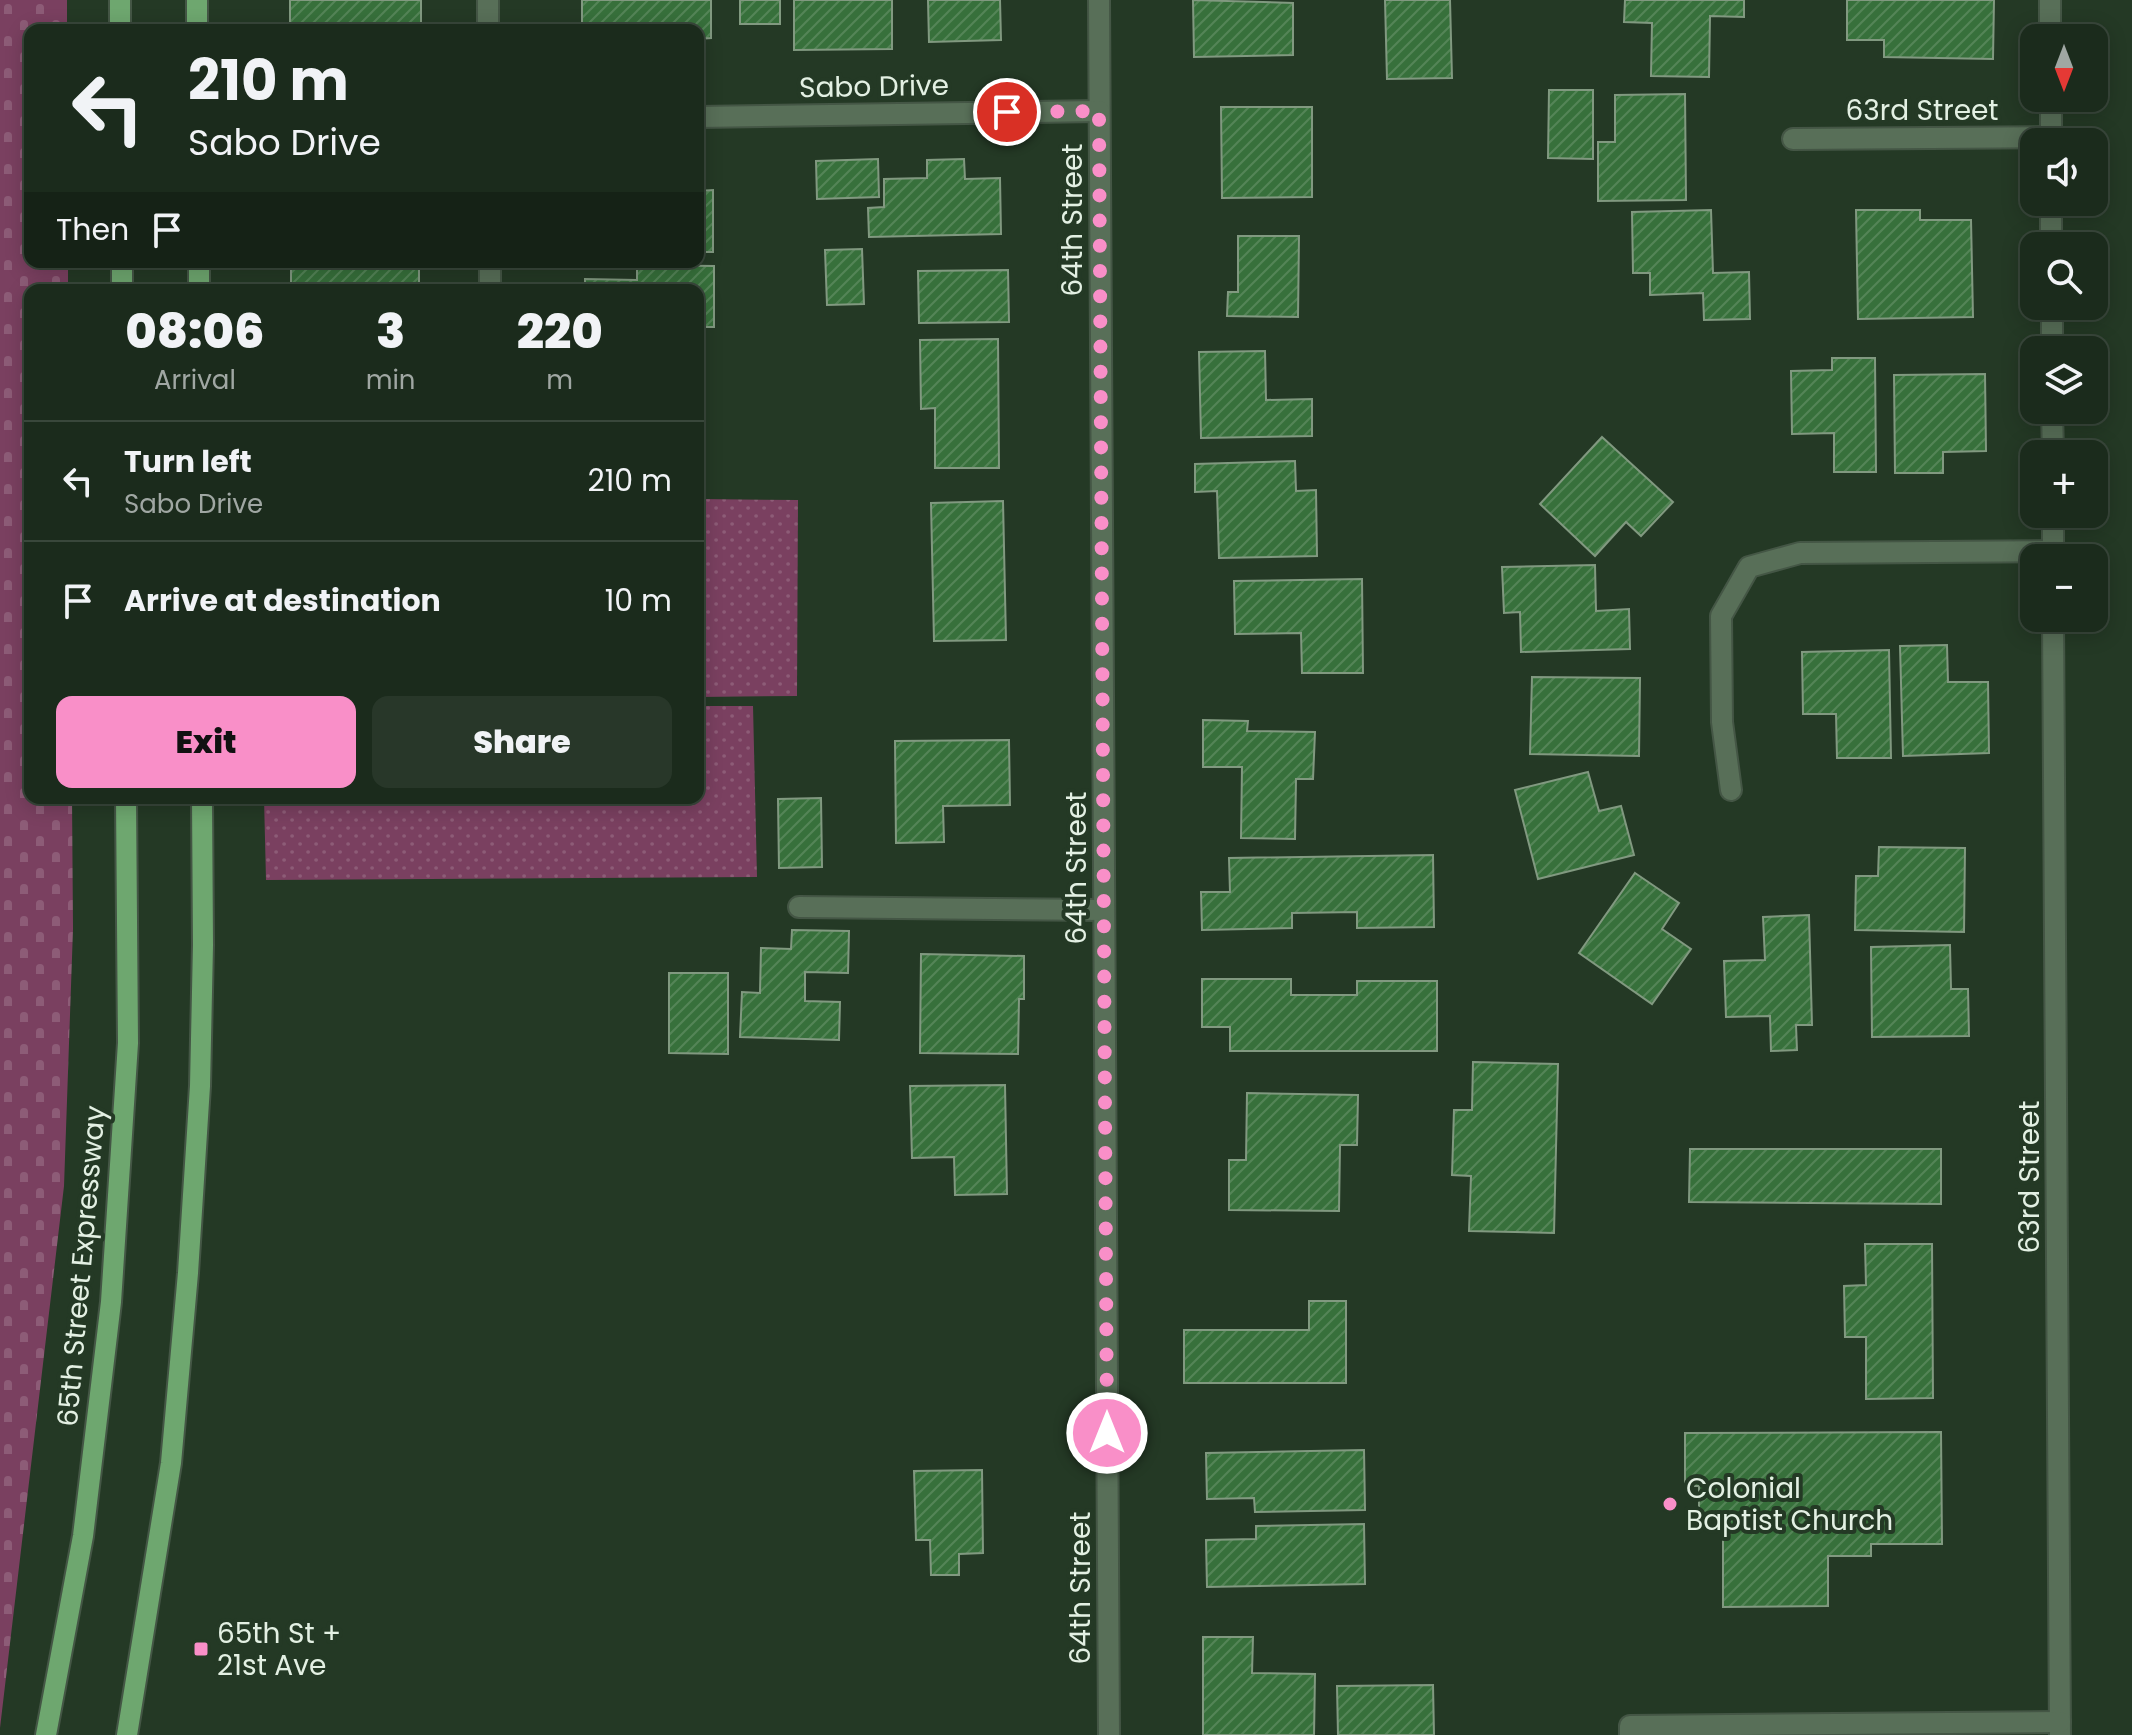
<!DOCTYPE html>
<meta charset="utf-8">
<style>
:root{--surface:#1b2b1c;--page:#283729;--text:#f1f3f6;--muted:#a0a7a3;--line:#39473b;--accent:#f98fc8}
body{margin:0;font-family:Poppins,sans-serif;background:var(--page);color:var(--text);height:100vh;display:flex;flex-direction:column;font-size:30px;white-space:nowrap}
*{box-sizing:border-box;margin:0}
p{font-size:26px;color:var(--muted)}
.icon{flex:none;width:44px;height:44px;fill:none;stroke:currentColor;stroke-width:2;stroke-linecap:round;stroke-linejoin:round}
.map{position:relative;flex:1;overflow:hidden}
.sheet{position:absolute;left:24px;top:284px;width:680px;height:520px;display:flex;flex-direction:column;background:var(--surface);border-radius:16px;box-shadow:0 4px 20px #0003,0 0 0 2px var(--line)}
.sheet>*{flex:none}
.banner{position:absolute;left:24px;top:24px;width:680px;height:244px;border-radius:16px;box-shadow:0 4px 20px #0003,0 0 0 2px var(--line);background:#1b2b1c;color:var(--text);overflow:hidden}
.needle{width:52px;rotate:180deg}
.controls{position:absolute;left:2020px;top:24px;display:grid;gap:16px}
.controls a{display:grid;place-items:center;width:88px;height:88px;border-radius:16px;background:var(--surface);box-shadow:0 4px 20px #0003,0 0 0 2px var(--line);font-size:40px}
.pin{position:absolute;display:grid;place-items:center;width:68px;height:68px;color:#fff;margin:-34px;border:4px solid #fff;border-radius:50%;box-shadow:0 2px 8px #0007}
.me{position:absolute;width:88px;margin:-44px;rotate:0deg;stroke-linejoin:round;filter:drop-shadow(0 0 6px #0008)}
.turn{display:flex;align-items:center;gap:28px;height:168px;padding:0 32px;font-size:36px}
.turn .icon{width:104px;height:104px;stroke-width:2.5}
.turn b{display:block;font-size:56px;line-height:68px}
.then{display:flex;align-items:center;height:76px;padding:0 32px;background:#0003;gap:16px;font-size:30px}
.eta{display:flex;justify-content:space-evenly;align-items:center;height:136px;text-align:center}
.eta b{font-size:48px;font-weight:800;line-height:56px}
.action{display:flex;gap:16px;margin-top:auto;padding:16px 32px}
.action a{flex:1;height:92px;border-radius:16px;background:var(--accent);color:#111;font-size:32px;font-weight:800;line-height:92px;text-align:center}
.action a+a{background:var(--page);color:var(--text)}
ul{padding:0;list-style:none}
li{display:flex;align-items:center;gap:24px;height:120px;padding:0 32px;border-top:2px solid var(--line)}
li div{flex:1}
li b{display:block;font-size:30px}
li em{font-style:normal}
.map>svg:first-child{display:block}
.grass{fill:url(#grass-dots)}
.cemetery{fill:url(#cemetery-stones)}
.building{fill:url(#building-hatch);stroke:#819980;stroke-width:2}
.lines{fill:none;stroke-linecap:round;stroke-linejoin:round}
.minor-casing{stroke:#445645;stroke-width:24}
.major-casing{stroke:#445645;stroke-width:24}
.minor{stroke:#586f58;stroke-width:20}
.major{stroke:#6ea76f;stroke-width:20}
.route{stroke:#f98fc8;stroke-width:14;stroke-dasharray:0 25.2}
.poi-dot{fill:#f98fc8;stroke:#243925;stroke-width:3}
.labels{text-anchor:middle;stroke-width:8;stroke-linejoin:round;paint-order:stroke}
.street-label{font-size:28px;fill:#e3f0e3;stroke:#243925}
.poi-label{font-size:28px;fill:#e3f0e3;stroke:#243925;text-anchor:start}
</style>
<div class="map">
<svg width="2132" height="1735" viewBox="0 0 2132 1735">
<defs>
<pattern id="grass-dots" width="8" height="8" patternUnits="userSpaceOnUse" patternTransform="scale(2)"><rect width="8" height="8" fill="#7a4060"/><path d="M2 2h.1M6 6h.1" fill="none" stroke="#8d5c77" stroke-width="1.8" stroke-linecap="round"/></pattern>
<pattern id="cemetery-stones" width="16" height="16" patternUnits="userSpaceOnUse" patternTransform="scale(2)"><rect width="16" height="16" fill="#7a4060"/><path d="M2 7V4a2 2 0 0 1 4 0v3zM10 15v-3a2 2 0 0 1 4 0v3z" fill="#8d5c77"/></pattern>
<pattern id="building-hatch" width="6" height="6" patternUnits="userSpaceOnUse" patternTransform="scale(2)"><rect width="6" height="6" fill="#37703b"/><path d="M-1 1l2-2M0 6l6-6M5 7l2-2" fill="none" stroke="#548557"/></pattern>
</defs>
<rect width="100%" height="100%" fill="#243925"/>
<g class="grass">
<polygon points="698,499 798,500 797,696 698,697"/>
<polygon points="698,706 753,706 757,877 266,880 264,798 698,798"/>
</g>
<polygon class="cemetery" points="0,0 67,0 67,30 30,30 30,262 68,262 68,290 30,290 30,798 72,798 73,929 64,1186 0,1728"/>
<g class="building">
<rect x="290" y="0" width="131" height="30"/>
<polygon points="582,0 711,0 711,38 698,39 698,30 608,30 608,24 582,24"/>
<rect x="740" y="0" width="40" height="24"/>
<polygon points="794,0 892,0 892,49 794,50"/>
<polygon points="928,0 1000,0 1001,40 929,42"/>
<polygon points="1193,0 1293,3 1293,55 1194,57"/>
<polygon points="1385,0 1450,0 1452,78 1387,79"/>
<polygon points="1625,0 1744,0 1744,17 1710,16 1709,77 1651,76 1652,23 1624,22"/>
<polygon points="1847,0 1994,0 1993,59 1884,57 1884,40 1847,40"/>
<polygon points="1549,90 1593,90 1593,159 1548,158"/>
<polygon points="1685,94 1686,200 1598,201 1598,142 1615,142 1615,95"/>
<polygon points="1221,107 1312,107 1312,197 1222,198"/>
<polygon points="878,159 879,197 817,199 816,161"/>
<polygon points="964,159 965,179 1000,178 1001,234 869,237 868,208 884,207 884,179 927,178 927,160"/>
<polygon points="713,190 713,252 698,252 698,191"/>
<polygon points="1711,210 1713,273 1749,272 1750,319 1704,320 1703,293 1650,295 1650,273 1633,273 1632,212"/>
<polygon points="1856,210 1920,210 1920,220 1971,220 1973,317 1858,319"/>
<polygon points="1238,236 1299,236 1298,317 1227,316 1228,292 1238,292"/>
<polygon points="862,249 864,304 827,305 825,250"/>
<polygon points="637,265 714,266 714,327 698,327 698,290 585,290 585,279 637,280"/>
<polygon points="419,266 419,290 291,290 291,268"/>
<polygon points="1008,270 1009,322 919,323 918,271"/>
<polygon points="998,339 999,468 935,468 935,408 921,409 920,340"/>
<polygon points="1265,351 1266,400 1312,399 1312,436 1201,438 1199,352"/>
<polygon points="1832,358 1875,358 1876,472 1834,472 1834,433 1792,434 1791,371 1832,370"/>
<polygon points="1985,374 1986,451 1943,452 1943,473 1895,473 1894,375"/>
<polygon points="1602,437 1673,502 1641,536 1626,522 1595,556 1540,504"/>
<polygon points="1295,461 1296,491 1316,490 1317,556 1219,558 1217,491 1195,492 1195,464"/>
<polygon points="1003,501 1006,640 934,641 931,503"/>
<polygon points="1595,565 1596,611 1629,609 1630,649 1521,652 1520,612 1504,613 1502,567"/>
<polygon points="1362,579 1363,673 1302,673 1301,633 1235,634 1234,581"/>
<polygon points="1947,645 1948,682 1988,682 1989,753 1903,756 1900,646"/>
<polygon points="1889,650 1891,758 1837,758 1836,714 1803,714 1802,652"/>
<polygon points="1532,677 1640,678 1639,756 1530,754"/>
<polygon points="1203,720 1248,721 1247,731 1315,732 1313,779 1296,779 1295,839 1241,838 1242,767 1203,767"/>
<polygon points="1009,740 1010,805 943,806 944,842 896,843 895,741"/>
<polygon points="1588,772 1599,811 1621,806 1634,855 1538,879 1515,790"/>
<polygon points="821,798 822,867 779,868 778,799"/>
<polygon points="1879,847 1965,848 1964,932 1855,930 1856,876 1878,876"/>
<polygon points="1433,855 1434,927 1357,928 1357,912 1292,913 1292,928 1202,930 1201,892 1230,892 1229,858"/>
<polygon points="1635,873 1679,903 1662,929 1691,949 1652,1004 1579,953"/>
<polygon points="1809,915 1812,1025 1796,1025 1797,1050 1771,1051 1770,1016 1726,1017 1724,961 1765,960 1763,917"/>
<polygon points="792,930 849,931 848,973 805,972 805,1001 840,1002 839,1040 740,1037 742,992 760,993 761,948 791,949"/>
<polygon points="1950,945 1951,989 1968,989 1969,1036 1872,1037 1871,947"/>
<polygon points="921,954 1024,956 1024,999 1019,999 1018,1054 920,1053"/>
<polygon points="669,973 728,973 728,1054 669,1053"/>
<polygon points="1202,979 1291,979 1291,995 1357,995 1357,981 1437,981 1437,1051 1230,1051 1230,1027 1202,1027"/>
<polygon points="1473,1062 1558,1064 1554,1233 1469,1231 1471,1176 1452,1175 1454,1110 1472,1110"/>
<polygon points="1005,1085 1007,1194 955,1195 954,1157 912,1158 910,1086"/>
<polygon points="1247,1093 1358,1095 1357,1145 1340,1145 1339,1211 1229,1210 1229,1160 1246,1160"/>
<polygon points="1690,1149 1941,1149 1941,1204 1689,1202"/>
<polygon points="1865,1244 1932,1244 1933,1398 1866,1399 1866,1337 1845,1337 1844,1286 1866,1285"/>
<polygon points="1309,1301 1346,1301 1346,1383 1184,1383 1184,1330 1309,1330"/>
<polygon points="1941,1432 1942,1544 1871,1544 1871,1556 1828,1556 1828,1606 1723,1607 1723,1515 1699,1515 1699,1486 1685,1486 1685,1433"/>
<polygon points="1364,1450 1365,1510 1255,1512 1254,1498 1207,1499 1206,1453"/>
<polygon points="982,1470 983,1553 959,1554 959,1575 931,1575 930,1540 916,1540 914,1471"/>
<polygon points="1364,1524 1365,1584 1207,1587 1206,1540 1256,1539 1256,1526"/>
<polygon points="1203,1637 1253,1637 1252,1673 1315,1674 1314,1735 1203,1735"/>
<polygon points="1433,1685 1434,1735 1338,1735 1337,1686"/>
</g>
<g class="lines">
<g class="minor-casing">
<g id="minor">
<polyline points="488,0 488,30"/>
<polyline points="1099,0 1109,1735"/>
<polyline points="2050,0 2050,38"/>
<polyline points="2051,98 2051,142"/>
<polyline points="698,117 1099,111"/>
<polyline points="1793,139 2051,137"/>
<polyline points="2051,202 2051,246"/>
<polyline points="490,262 490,290"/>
<polyline points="2052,306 2052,350"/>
<polyline points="2052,410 2053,454"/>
<polyline points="2053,514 2053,558"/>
<polyline points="2053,618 2060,1735"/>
<polyline points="1731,790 1722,722 1721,616 1749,567 1800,553 2053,551"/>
<polyline points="799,907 1104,910"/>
<polyline points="1630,1735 1630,1726 2060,1722"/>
</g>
</g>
<g class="major-casing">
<g id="major">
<polyline points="120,0 120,30"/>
<polyline points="197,0 197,30"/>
<polyline points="122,262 122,290"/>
<polyline points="199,262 199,290"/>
<polyline points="46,1735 83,1536 111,1302 128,1043 126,798"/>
<polyline points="127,1735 171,1463 188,1273 200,1086 203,945 202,798"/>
</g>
</g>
<use href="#minor" class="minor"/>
<use href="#major" class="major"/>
</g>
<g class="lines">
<polyline class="route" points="1007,112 1099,111 1107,1433"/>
</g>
<g class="poi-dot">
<circle cx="1670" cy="1504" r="8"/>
<rect x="193" y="1641" width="16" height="16" rx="4"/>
</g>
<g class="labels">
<g class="street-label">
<text transform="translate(874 86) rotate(-1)" y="10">Sabo Drive</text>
<text x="1922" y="120">63rd Street</text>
<text transform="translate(1072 220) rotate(-90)" y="10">64th Street</text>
<text transform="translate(1076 868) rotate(-90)" y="10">64th Street</text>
<text transform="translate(2029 1177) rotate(-90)" y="10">63rd Street</text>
<text transform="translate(81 1266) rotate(-85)" y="10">65th Street Expressway</text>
<text transform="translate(1080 1588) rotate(-90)" y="10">64th Street</text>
</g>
<g class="poi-label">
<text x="1686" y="1498">Colonial<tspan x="1686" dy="32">Baptist Church</tspan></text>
<text x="217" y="1643">65th St +<tspan x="217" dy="32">21st Ave</tspan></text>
</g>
</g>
</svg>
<div class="controls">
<a><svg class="needle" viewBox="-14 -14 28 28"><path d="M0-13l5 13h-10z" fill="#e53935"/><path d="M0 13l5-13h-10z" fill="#a0a7a3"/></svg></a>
<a><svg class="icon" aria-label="sound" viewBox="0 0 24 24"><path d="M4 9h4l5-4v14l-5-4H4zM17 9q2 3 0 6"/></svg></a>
<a><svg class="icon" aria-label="search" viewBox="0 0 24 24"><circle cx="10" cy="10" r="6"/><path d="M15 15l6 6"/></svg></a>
<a><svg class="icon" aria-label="layers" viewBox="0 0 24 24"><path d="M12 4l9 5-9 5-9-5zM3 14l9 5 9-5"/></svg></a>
<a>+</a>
<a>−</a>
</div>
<div class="pin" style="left:1007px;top:112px;background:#d93025"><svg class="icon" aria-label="arrive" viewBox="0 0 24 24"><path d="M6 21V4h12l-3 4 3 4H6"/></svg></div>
<svg class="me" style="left:1107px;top:1433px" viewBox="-20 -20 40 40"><circle r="17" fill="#f98fc8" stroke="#fff" stroke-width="3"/><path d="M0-11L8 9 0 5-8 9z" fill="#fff"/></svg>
<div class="banner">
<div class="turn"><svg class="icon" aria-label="left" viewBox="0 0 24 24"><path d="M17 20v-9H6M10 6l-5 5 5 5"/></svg><div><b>210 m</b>Sabo Drive</div></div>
<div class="then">Then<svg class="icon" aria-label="arrive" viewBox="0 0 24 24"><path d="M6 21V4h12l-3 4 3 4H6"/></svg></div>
</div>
<section class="sheet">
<div class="eta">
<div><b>08:06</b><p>Arrival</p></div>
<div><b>3</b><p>min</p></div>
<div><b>220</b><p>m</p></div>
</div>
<ul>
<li><svg class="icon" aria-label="left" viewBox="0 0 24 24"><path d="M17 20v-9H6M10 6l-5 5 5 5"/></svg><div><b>Turn left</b><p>Sabo Drive</p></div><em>210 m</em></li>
<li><svg class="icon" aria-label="arrive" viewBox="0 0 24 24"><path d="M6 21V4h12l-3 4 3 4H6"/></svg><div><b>Arrive at destination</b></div><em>10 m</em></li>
</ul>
<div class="action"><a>Exit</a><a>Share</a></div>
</section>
</div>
